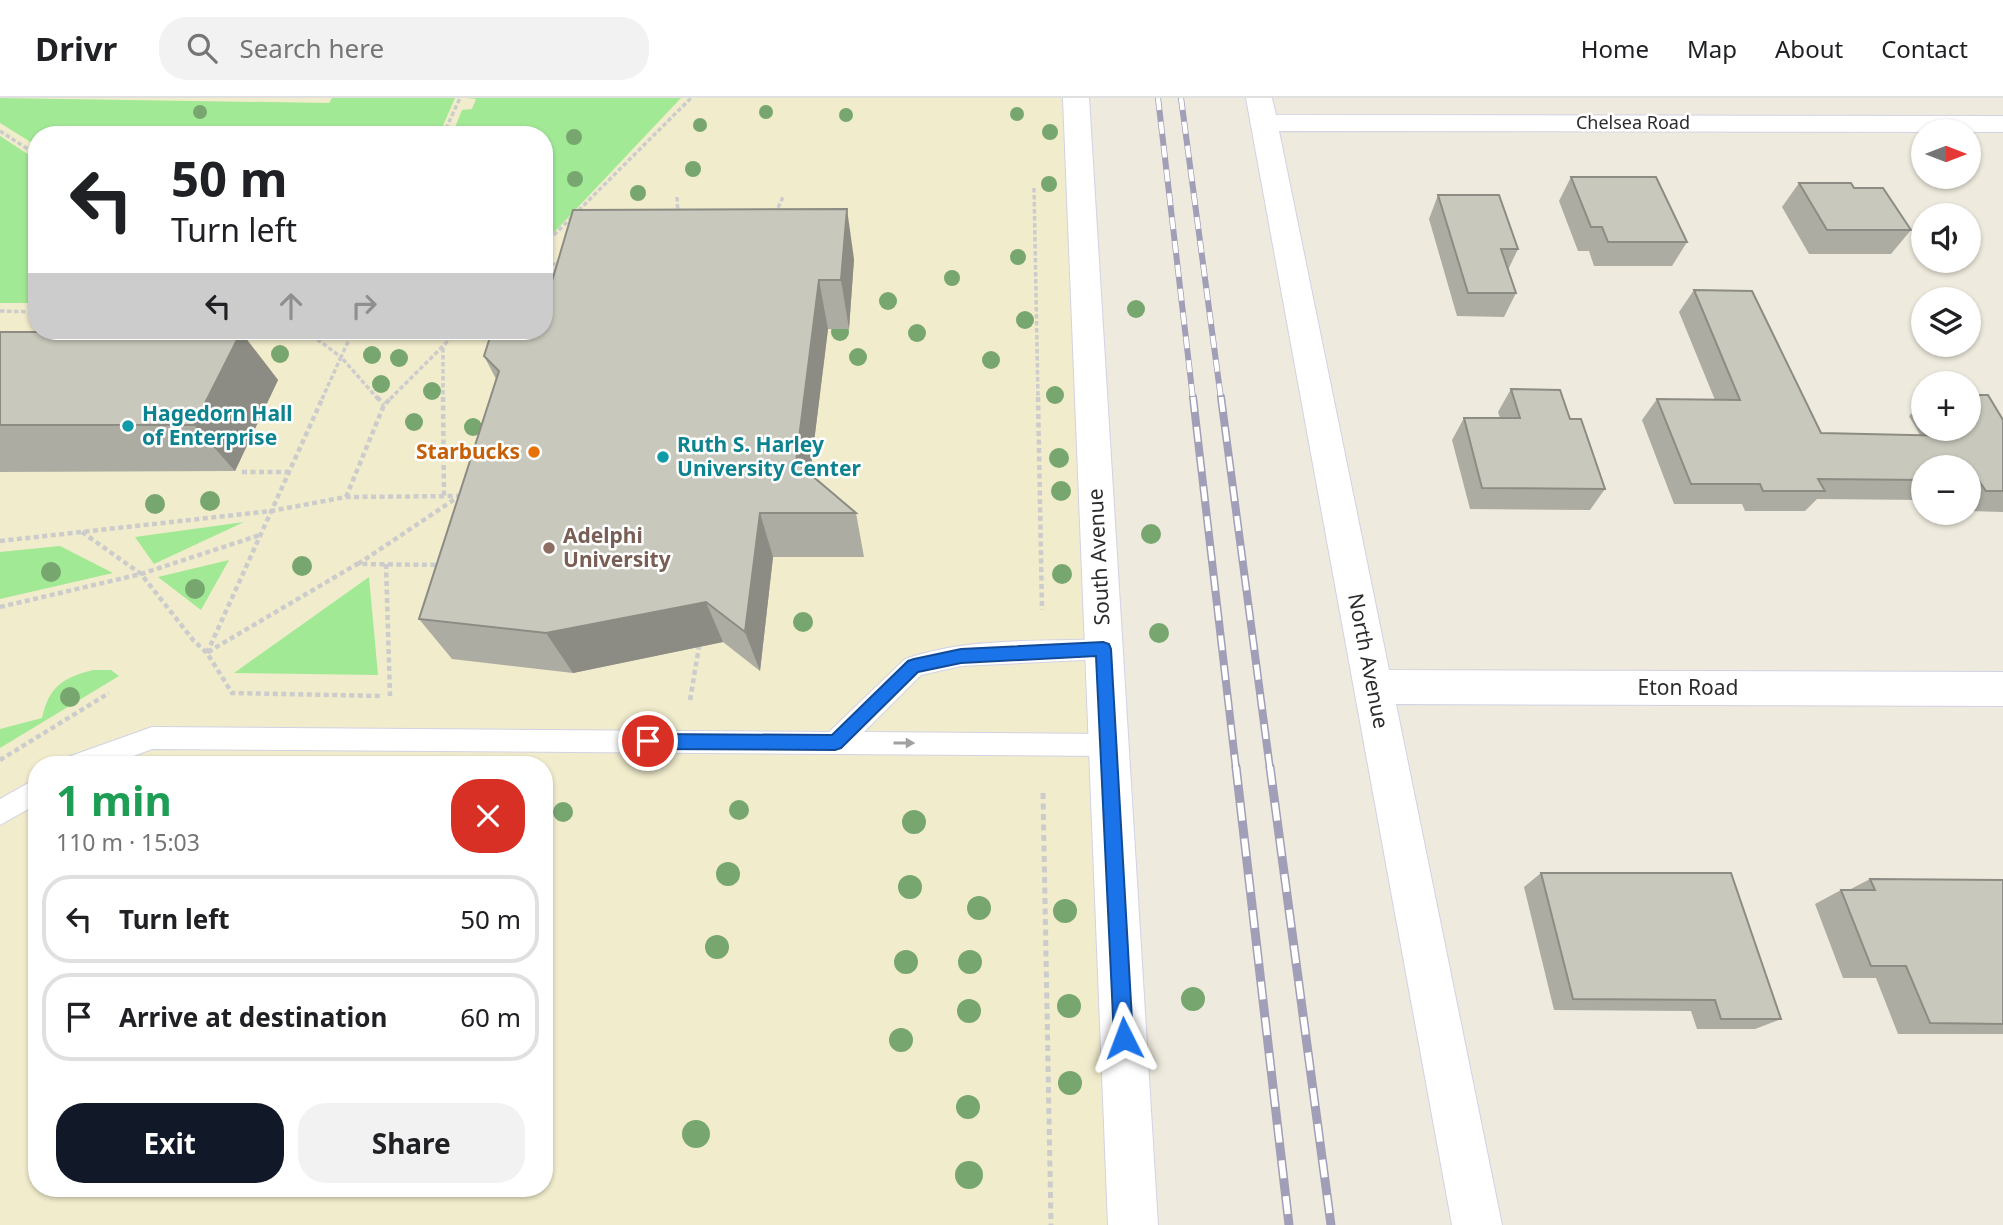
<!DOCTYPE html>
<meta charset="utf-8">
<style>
:root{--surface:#fff;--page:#f2f2f2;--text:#202124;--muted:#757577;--line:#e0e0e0;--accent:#111827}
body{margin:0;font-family:"Noto Sans",sans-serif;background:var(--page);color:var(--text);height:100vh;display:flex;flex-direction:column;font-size:26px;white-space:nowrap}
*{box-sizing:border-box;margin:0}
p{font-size:23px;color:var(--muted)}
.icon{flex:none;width:38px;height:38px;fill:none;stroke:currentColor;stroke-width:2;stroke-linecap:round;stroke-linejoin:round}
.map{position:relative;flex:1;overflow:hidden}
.side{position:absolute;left:28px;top:658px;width:525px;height:441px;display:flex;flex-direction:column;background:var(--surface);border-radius:28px;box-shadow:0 2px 5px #0004}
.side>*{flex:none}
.guide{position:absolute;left:28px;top:28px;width:525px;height:214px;border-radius:28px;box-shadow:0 2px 5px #0004;background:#fff;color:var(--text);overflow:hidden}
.needle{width:46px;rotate:90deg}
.tools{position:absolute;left:1911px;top:21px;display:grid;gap:14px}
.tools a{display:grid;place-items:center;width:70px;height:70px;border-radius:50%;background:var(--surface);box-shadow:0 2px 5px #0004;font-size:35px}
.pin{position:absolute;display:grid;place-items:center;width:60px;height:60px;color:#fff;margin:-30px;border:4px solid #fff;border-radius:50%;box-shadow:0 2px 7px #0007}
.me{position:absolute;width:77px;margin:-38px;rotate:357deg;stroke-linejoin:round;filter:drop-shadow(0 0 5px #0008)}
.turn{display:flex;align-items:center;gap:24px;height:147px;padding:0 28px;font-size:32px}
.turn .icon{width:91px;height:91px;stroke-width:2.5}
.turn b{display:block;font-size:49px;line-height:60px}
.lanes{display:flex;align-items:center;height:66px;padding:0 28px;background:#0003;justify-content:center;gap:35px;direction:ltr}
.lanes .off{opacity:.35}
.round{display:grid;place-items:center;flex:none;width:74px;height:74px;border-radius:28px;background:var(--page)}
.overview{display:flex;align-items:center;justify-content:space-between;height:119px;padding:0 28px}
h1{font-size:42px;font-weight:700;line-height:52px;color:#1e9e55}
.primary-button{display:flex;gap:14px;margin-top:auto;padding:14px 28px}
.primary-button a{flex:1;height:80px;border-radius:28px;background:var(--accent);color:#fff;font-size:28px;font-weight:700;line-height:80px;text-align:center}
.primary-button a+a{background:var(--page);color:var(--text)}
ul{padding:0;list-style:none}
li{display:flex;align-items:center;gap:21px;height:88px;margin:0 14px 10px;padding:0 14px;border:4px solid var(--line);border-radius:28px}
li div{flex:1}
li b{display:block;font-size:26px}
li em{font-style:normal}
header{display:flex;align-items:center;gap:42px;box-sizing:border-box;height:98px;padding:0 35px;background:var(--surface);border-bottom:2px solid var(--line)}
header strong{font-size:33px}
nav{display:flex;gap:38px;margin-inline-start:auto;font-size:24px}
.search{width:490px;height:63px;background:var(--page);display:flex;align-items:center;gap:18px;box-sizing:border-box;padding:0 24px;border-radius:28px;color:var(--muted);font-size:26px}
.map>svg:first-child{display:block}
.education{fill:#f1eccc;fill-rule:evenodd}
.green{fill:#a2e996}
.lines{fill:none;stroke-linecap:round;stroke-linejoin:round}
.service-casing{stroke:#d2d2e5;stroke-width:2}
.minor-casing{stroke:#d2d2e5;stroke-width:2}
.tertiary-casing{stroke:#d2d2e5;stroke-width:2}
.path-far2{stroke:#ccc;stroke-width:3.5;stroke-dasharray:4.5 2.5;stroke-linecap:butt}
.path-far1{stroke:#ccc;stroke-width:4.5;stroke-dasharray:5 3.5;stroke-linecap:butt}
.path{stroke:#ccc;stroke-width:5;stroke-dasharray:6 4.5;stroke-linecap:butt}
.service{fill:#fff;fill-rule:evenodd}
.minor{fill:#fff;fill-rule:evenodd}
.tertiary{fill:#fff;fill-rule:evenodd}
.rail-far2-casing{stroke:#a19fb7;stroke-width:6}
.rail-far1-casing{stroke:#a19fb7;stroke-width:8}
.rail-casing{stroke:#a19fb7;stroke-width:9}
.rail-far2{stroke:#fff;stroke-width:4.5;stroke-dasharray:12;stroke-linecap:butt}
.rail-far1{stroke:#fff;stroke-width:5;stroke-dasharray:15;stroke-linecap:butt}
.rail{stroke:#fff;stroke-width:6;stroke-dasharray:18;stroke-linecap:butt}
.tree{fill:#77a76f}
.wall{fill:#adaca2}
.shaded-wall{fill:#8d8c84}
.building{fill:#c9c8bc;stroke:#8d8c84;stroke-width:2}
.oneway{fill:#a0a0a0}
.route{fill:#1a73e8;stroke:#114b97;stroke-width:2}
.culture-dot{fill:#0f9aa8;stroke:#fff;stroke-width:2.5}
.food-dot{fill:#e8710a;stroke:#fff;stroke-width:2.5}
.education-dot{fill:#8d6e63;stroke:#fff;stroke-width:2.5}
.labels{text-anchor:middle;stroke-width:5;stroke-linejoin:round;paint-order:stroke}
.far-street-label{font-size:18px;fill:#2c2c2c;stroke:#fff}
.culture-label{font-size:21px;font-weight:bold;fill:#0d838f;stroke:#fff;text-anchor:start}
.food-label{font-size:21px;font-weight:bold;fill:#c56008;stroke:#fff;text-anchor:end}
.education-label{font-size:21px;font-weight:bold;fill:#785e54;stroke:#fff;text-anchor:start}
.street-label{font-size:21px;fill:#2c2c2c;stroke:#fff}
</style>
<header>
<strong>Drivr</strong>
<div class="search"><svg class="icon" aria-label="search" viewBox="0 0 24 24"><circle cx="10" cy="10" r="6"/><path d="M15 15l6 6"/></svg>Search here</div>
<nav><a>Home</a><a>Map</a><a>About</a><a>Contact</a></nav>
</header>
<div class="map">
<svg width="2003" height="1127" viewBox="0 0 2003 1127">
<rect width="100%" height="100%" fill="#eeeadd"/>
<path class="education" d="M 0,0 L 1076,0 L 1133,1127 L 0,1127 ZM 37,37 L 544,37 L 544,233 L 37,233 ZM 37,667 L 544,667 L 544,1090 L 37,1090 Z"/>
<g class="green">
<polygon points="0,0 329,5 332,0 455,0 439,37 37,37 37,48 0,25"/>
<polygon points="467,0 681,0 544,145 544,37 452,37 462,12 472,11 476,1"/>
<polygon points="0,38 37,62 37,205 0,205"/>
<polygon points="244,424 154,466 135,439"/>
<polygon points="60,448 113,475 0,501 0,454"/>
<polygon points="229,462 201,512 158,479"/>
<polygon points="369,479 378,577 234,575"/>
<path d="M 93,572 L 111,572 L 119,578 L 0,650 L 0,631 L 42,620 C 49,589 62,580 93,572 Z"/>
</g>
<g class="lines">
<g class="service-casing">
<g id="service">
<path d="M 1103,541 L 1112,544 L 1115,551 L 1112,558 L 1103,561 L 961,568 L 921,577 L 864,634 L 1109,636 L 1118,639 L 1122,647 L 1118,655 L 1109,658 L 152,651 L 110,667 L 64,667 L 68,659 L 152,629 L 829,634 L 905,561 C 967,539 1039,544 1103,541 Z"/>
<polygon points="37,680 37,706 0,727 0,701"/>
</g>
</g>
<g class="minor-casing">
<polygon id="minor" points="1246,0 1272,0 1276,17 2003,18 2003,34 1279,33 1389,572 2003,574 2003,608 1396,606 1502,1127 1452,1127"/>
</g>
<g class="tertiary-casing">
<polygon id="tertiary" points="1063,0 1089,0 1158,1127 1108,1127"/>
</g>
<g class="path-far2">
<polyline points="0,33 37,57"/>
<polyline points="443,37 460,0"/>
<polyline points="1034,90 1038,301"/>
<polyline points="677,99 678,117"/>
<polyline points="775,116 784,97"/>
<polyline points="544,147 691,0"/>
<polyline points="544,166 561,166"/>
<polyline points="0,213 37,214"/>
<polyline points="306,233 341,259 353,233"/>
<polyline points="443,250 443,301"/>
<polyline points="322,301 341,259 378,301"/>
<polyline points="390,301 458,233"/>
</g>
<g class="path-far1">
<polyline points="377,299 384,307"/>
<polyline points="443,299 444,398"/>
<polyline points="1038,299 1042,512"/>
<polyline points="242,374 289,374"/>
<polyline points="346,399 384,307 392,299"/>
<polyline points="82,434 141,476 194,543 207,555 232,595 382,598"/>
<polyline points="0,443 271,413 346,399 462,398"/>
<polyline points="358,466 458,399"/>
<polyline points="386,466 390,598"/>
<polyline points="0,509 141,476 260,437"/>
<polyline points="208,554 357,466 441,467"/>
<polyline points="207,555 323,299"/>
<polyline points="690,602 699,549"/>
<polyline points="0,662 109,595"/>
</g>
<polyline class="path" points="1043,695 1051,1127"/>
<use href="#service" class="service"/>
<use href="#minor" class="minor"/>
<use href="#tertiary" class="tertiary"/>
<g class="rail-far2-casing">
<g id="rail-far2">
<polyline points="1158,0 1193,301"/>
<polyline points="1181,0 1221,301"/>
</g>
</g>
<g class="rail-far1-casing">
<g id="rail-far1">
<polyline points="1193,299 1236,671"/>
<polyline points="1221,299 1270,671"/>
</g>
</g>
<g class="rail-casing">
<g id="rail">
<polyline points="1236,669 1289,1127"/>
<polyline points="1270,669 1331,1127"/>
</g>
</g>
<use href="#rail-far2" class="rail-far2"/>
<use href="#rail-far1" class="rail-far1"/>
<use href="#rail" class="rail"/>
</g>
<g class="tree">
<circle cx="200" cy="14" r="7"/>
<circle cx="766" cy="14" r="7"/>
<circle cx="1017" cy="16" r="7"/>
<circle cx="846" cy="17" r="7"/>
<circle cx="700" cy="27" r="7"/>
<circle cx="1050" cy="34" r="8"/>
<circle cx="574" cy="39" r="8"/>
<circle cx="693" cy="71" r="8"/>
<circle cx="575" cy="81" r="8"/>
<circle cx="1049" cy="86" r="8"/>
<circle cx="638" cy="95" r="8"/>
<circle cx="1018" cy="159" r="8"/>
<circle cx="952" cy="180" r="8"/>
<circle cx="888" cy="203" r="9"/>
<circle cx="1136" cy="211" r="9"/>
<circle cx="1025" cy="222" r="9"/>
<circle cx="840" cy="234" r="9"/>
<circle cx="917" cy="235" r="9"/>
<circle cx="280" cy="256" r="9"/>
<circle cx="372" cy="257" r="9"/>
<circle cx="858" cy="259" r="9"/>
<circle cx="399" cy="260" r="9"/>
<circle cx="991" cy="262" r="9"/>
<circle cx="381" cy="286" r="9"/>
<circle cx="432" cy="293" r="9"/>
<circle cx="1055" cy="297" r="9"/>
<circle cx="414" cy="324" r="9"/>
<circle cx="473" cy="329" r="9"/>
<circle cx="1059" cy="360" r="10"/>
<circle cx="1061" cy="393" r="10"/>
<circle cx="210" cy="403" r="10"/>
<circle cx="155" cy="406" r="10"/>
<circle cx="1151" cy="436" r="10"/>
<circle cx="302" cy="468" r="10"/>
<circle cx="51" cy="474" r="10"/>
<circle cx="1062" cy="476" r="10"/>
<circle cx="195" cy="491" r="10"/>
<circle cx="803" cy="524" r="10"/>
<circle cx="1159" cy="535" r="10"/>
<circle cx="70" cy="599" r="10"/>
<circle cx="739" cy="712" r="10"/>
<circle cx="563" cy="714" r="10"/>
<circle cx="914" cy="724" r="12"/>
<circle cx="728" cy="776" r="12"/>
<circle cx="910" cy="789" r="12"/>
<circle cx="979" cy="810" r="12"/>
<circle cx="1065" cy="813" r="12"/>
<circle cx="717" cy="849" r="12"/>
<circle cx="906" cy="864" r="12"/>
<circle cx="970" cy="864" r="12"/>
<circle cx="1193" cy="901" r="12"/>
<circle cx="1069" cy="908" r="12"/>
<circle cx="969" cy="913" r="12"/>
<circle cx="901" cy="942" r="12"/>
<circle cx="1070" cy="985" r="12"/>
<circle cx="968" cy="1009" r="12"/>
<circle cx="696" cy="1036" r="14"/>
<circle cx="969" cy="1077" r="14"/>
</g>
<g class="wall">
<polygon points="1571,79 1687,144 1672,168 1594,168 1589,153 1578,153 1559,103"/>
<polygon points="1799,85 1854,90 1911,132 1891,156 1809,156 1782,109"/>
<polygon points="1438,97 1518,151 1508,172 1516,195 1504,219 1457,218 1429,121"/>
<polygon points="854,161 849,231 828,231 810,376 856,415 864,459 773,459 760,573 723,544 573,575 452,561 419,521 496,281 484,258 544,233"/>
<polygon points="1694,192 1821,335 1920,337 1909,318 1923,304 1923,331 1969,331 2003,322 2003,414 1969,413 1969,369 1923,369 1923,402 1817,401 1805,413 1745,413 1742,406 1674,406 1642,322 1657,301 1715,302 1679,214"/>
<polygon points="0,234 241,234 278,282 235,373 0,374"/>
<polygon points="1511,291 1570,321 1605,391 1590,412 1470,411 1452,342 1464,320 1500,320 1498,314"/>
<polygon points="1541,775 1781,921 1755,931 1697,931 1691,913 1554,912 1524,789"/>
<polygon points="1870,781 2003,782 2003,936 1898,936 1876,880 1843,880 1815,806 1841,792 1849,792"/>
</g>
<g class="shaded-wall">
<polygon points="847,111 854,161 849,231 841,182"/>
<polygon points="819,182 828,231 806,409 796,364"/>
<polygon points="241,234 278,282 235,373 194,327"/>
<polygon points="760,415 773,459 760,573 745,534"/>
<polygon points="706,504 723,544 573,575 546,535"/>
</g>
<g class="building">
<polygon points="1571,79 1656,79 1687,144 1608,144 1602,129 1591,129"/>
<polygon points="1799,85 1851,85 1854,90 1883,90 1911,132 1827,132"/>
<polygon points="1438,97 1499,97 1518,151 1501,151 1516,195 1468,195"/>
<polygon points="847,111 841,182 819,182 796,364 856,415 760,415 745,534 706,504 546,535 419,521 499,273 484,258 492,233 544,233 544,210 573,112"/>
<polygon points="1694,192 1752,193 1821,335 1954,338 1950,331 1969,331 1969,297 1988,297 2003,322 2003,393 1986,393 1979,383 1969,382 1969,369 1923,369 1923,382 1818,381 1825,393 1763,393 1760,386 1691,386 1657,301 1740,302"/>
<polygon points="0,234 241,234 194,327 0,327"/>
<polygon points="1511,291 1560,292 1570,321 1581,321 1605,391 1482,390 1464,320 1520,320"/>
<polygon points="1541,775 1731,775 1781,921 1721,921 1715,902 1573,901"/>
<polygon points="1870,781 2003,782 2003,926 1930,925 1906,868 1871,868 1841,792 1875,792"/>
</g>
<defs><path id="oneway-solid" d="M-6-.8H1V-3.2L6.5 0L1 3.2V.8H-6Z" transform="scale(1.75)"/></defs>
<use class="oneway" href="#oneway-solid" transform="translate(904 645)"/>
<polygon class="route" points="1103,544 1109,546 1111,551 1133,940 1131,947 1124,950 1117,947 1114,940 1096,558 961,565 918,574 841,650 835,652 648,651 642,649 640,643 642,638 648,636 832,637 908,563 914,561 961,551"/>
<g class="culture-dot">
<circle cx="128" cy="328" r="7"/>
<circle cx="663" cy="359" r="7"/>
</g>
<circle class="food-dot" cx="534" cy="354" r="7"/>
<circle class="education-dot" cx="549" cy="450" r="7"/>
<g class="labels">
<g class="far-street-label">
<text x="1633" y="31">Chelsea Road</text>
</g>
<g class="culture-label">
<text x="142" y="323">Hagedorn Hall<tspan x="142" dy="24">of Enterprise</tspan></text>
<text x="677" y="354">Ruth S. Harley<tspan x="677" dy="24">University Center</tspan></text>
</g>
<g class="food-label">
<text x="520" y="361">Starbucks</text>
</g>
<g class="education-label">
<text x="563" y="445">Adelphi<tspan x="563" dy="24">University</tspan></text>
</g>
<g class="street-label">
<text transform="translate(1099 459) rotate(-93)" y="7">South Avenue</text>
<text transform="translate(1368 563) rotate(79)" y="7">North Avenue</text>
<text x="1688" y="597">Eton Road</text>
</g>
</g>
</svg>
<div class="tools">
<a><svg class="needle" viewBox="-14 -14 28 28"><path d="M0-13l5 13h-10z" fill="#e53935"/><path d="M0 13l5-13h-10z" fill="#757577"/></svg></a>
<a><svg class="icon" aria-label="sound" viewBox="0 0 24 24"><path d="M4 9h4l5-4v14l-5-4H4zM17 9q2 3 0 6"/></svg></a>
<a><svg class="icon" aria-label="layers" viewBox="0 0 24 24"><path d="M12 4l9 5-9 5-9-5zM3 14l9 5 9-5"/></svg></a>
<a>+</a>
<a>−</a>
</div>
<div class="pin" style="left:648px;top:643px;background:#d93025"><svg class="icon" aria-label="arrive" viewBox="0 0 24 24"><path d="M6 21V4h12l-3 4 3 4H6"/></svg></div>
<svg class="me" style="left:1124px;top:940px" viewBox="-20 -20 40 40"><path d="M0-17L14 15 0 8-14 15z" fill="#1a73e8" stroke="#fff" stroke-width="4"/></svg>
<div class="guide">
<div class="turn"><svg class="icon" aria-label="left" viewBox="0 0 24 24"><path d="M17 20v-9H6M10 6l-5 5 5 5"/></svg><div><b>50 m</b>Turn left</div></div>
<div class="lanes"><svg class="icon" aria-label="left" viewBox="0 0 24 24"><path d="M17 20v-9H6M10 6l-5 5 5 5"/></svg><svg class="icon off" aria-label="ahead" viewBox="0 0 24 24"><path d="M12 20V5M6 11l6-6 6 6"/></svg><svg class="icon off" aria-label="right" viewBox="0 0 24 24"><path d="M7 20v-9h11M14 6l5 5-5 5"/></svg></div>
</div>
<section class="side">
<div class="overview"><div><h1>1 min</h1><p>110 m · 15:03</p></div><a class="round" style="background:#d93025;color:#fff"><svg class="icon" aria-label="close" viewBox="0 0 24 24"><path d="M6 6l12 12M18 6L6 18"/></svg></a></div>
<ul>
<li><svg class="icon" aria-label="left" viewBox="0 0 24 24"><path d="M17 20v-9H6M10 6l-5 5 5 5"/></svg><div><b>Turn left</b></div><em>50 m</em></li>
<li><svg class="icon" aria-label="arrive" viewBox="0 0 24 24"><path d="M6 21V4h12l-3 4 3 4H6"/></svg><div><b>Arrive at destination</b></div><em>60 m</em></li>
</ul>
<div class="primary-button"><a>Exit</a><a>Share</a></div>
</section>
</div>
